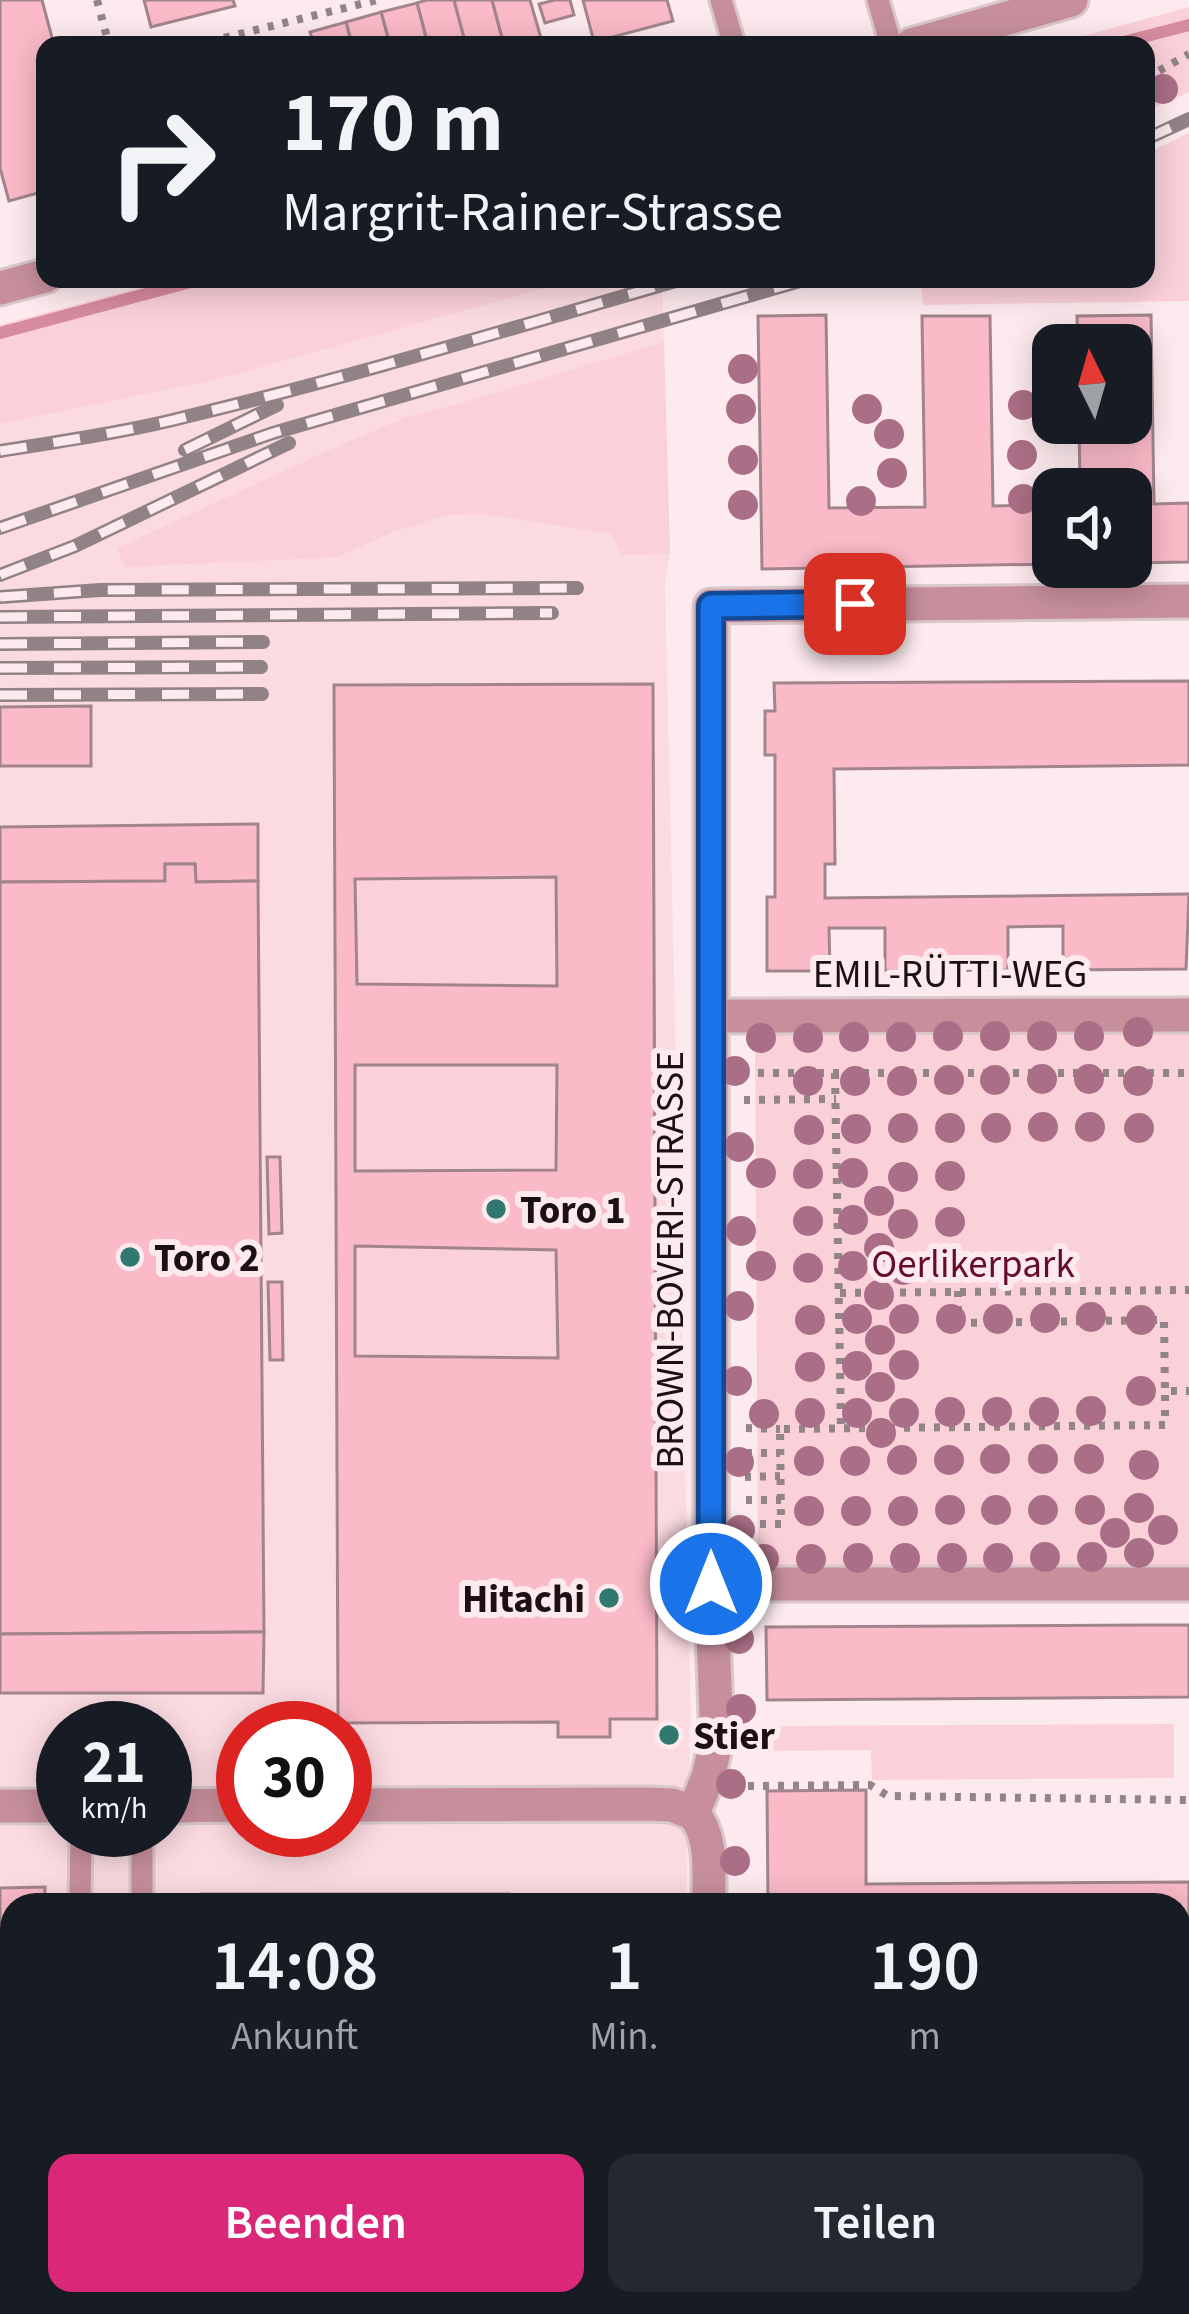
<!DOCTYPE html>
<html lang="de">
<meta charset="utf-8">
<style>
:root{--surface:#171b24;--page:#242831;--text:#f1f3f6;--muted:#9ea1a6;--accent:#db2777}
body{margin:0;font-family:"Source Sans 3",sans-serif;background:var(--page);color:var(--text);height:100vh;display:flex;flex-direction:column;font-size:45px;white-space:nowrap}
*{box-sizing:border-box;margin:0}
p{font-size:39px;color:var(--muted)}
.icon{flex:none;width:66px;height:66px;fill:none;stroke:currentColor;stroke-width:2;stroke-linecap:round;stroke-linejoin:round}
.map{position:relative;flex:1;overflow:hidden}
.sheet{position:absolute;left:0px;top:1893px;width:1191px;height:423px;display:flex;flex-direction:column;background:var(--surface);border-radius:36px 36px 0 0;box-shadow:0 6px 30px #0003}
.sheet>*{flex:none}
.hud{position:absolute;left:36px;top:36px;width:1119px;height:252px;border-radius:24px;box-shadow:0 6px 30px #0003;background:#171b24;color:var(--text);overflow:hidden}
.needle{width:78px;rotate:355deg}
.buttons{position:absolute;left:1032px;top:324px;display:grid;gap:24px}
.buttons a{display:grid;place-items:center;width:120px;height:120px;border-radius:24px;background:var(--surface);box-shadow:0 6px 30px #0003;font-size:60px}
.speed{position:absolute;left:36px;top:1701px;display:flex;gap:24px;font-size:60px;font-weight:700;text-align:center}
.speed>*{display:grid;place-content:center;width:156px;height:156px;border-radius:50%;background:var(--surface);box-shadow:0 6px 30px #0003;line-height:1}
.speed small{font-size:30px;font-weight:400}
.speed .limit{border:18px solid #d22;background:#fff;color:#111}
.pin{position:absolute;display:grid;place-items:center;width:102px;height:102px;color:#fff;margin:-51px;border-radius:24px;box-shadow:0 6px 18px #0006}
.me{position:absolute;width:132px;margin:-66px;rotate:0deg;stroke-linejoin:round;filter:drop-shadow(0 0 9px #0008)}
.turn{display:flex;align-items:center;gap:42px;height:252px;padding:0 48px;font-size:54px}
.turn .icon{width:156px;height:156px;stroke-width:2.5}
.turn b{display:block;font-size:84px;line-height:102px}
.eta{display:flex;justify-content:space-evenly;align-items:center;height:204px;text-align:center}
.eta b{font-size:72px;font-weight:600;line-height:84px}
.cta{display:flex;gap:24px;margin-top:auto;padding:24px 48px}
.cta a{flex:1;height:138px;border-radius:24px;background:var(--accent);color:#fff;font-size:48px;font-weight:600;line-height:138px;text-align:center}
.cta a+a{background:var(--page);color:var(--text)}
.map>svg:first-child{display:block}
.built{fill:#fbdbe1;fill-rule:evenodd}
.green{fill:#fad0d9}
.lines{fill:none;stroke-linecap:round;stroke-linejoin:round}
.stream{stroke:#d78b9e;stroke-width:12}
.building{fill:#fabac8;stroke:#a2858c;stroke-width:3;fill-rule:evenodd}
.service-casing{stroke:#d9c7cb;stroke-width:27}
.minor-casing{stroke:#d9c7cb;stroke-width:39}
.path{stroke:#928487;stroke-width:8;stroke-dasharray:6 9;stroke-linecap:butt}
.service{stroke:#c78f9c;stroke-width:21}
.minor{stroke:#c78f9c;stroke-width:33}
.rail-casing{stroke:#918285;stroke-width:14}
.rail{stroke:#fdeaee;stroke-width:9;stroke-dasharray:27;stroke-linecap:butt}
.tree{fill:#aa6f86}
.route-casing{stroke:#114b97;stroke-width:30}
.route{stroke:#1a73e8;stroke-width:21}
.poi-dot{fill:#31786f;stroke:#fdeaee;stroke-width:4.5}
.labels{text-anchor:middle;stroke-width:12;stroke-linejoin:round;paint-order:stroke}
.street-label{font-size:39px;fill:#1b1113;stroke:#fdeaee}
.poi-label{font-size:39px;font-weight:bold;fill:#1b1113;stroke:#fdeaee;text-anchor:start}
.park-label{font-size:39px;fill:#660a30;stroke:#fdeaee}
</style>
<div class="map">
<svg width="1189" height="2314" viewBox="0 0 1189 2314">
<rect width="100%" height="100%" fill="#fdeaee"/>
<path class="built" d="M 579,279 L 662,279 L 670,554 L 665,583 L 691,1722 L 686,1905 L 12,1905 L 12,2304 L 690,2304 L 690,2314 L 0,2314 L 0,424 L 214,380 ZM 63,1728 L 165,1728 L 165,1830 L 63,1830 ZM 243,1728 L 345,1728 L 345,1830 L 243,1830 Z"/>
<g class="green">
<polygon points="1189,7 1189,92 1146,111 1146,45 1051,45"/>
<polygon points="1189,133 1189,301 923,305 921,279 1146,279 1146,154"/>
<polygon points="172,279 579,279 214,380 0,424 0,325"/>
<polygon points="664,342 670,554 622,555 611,534 484,514 447,515 395,531 338,557 125,567 117,548 347,442 407,417 465,402"/>
<polygon points="556,877 557,986 357,984 355,879"/>
<polygon points="1189,1028 1189,1568 758,1570 755,1030"/>
<polygon points="355,1065 557,1065 556,1170 356,1171"/>
<polygon points="355,1246 556,1250 558,1358 355,1356"/>
<polygon points="1174,1724 1174,1778 872,1780 871,1750 773,1751 773,1726"/>
</g>
<g class="lines">
<g class="stream">
<polyline points="1112,45 1189,25"/>
<polyline points="0,333 202,279"/>
</g>
</g>
<g class="building">
<polygon points="0,0 42,0 54,45 45,45 45,191 9,201 0,168"/>
<polygon points="144,0 233,0 235,6 151,27"/>
<polygon points="427,0 454,0 466,45 428,45 417,3"/>
<polygon points="454,0 492,0 504,45 466,45"/>
<polygon points="492,0 530,0 543,45 504,45"/>
<polygon points="555,0 570,0 574,15 545,23 539,4"/>
<polygon points="583,0 667,0 673,21 594,42"/>
<polygon points="417,3 428,45 390,45 381,12"/>
<polygon points="381,12 390,45 352,45 346,22"/>
<polygon points="346,22 352,45 314,45 310,32"/>
<polygon points="826,315 829,508 925,507 922,316 990,316 993,506 1053,505 1053,564 762,569 758,316"/>
<polygon points="1151,315 1154,504 1189,503 1189,562 1131,563 1131,489 1080,489 1079,423 1131,423 1131,345 1078,345 1077,316"/>
<polygon points="1189,681 1189,765 834,769 835,864 825,864 825,898 1189,894 1186,969 1063,970 1063,926 1008,927 1008,970 885,971 885,928 829,928 830,971 767,971 767,897 775,897 775,755 765,755 765,711 775,711 774,683"/>
<path d="M 653,684 L 657,1719 L 610,1719 L 610,1737 L 558,1737 L 558,1722 L 338,1723 L 334,685 ZM 556,877 L 557,986 L 357,984 L 355,879 ZM 355,1065 L 557,1065 L 556,1170 L 355,1171 ZM 355,1246 L 556,1250 L 558,1358 L 355,1356 Z"/>
<polygon points="91,706 91,766 0,766 0,707"/>
<polygon points="258,824 258,881 196,882 195,864 165,864 165,881 0,882 0,827"/>
<polygon points="165,864 195,864 196,882 258,881 264,1632 0,1634 0,882 165,881"/>
<polygon points="267,1157 280,1157 282,1233 269,1234"/>
<polygon points="268,1282 282,1282 283,1360 270,1360"/>
<polygon points="1149,1625 1189,1625 1189,1697 767,1700 766,1627"/>
<polygon points="264,1632 263,1693 0,1693 0,1634"/>
<polygon points="866,1790 866,1884 1189,1882 1189,1981 1179,1981 1179,1905 768,1905 767,1791"/>
<polygon points="45,1887 45,1905 12,1905 12,1983 0,1983 0,1888"/>
<rect x="202" y="1894" width="307" height="11"/>
<polygon points="0,2028 12,2028 12,2304 102,2304 102,2314 0,2314"/>
<polygon points="1189,2078 1189,2152 1179,2152 1179,2079"/>
<polygon points="1179,2298 1189,2298 1189,2314 768,2314 768,2304 1179,2304"/>
<rect x="133" y="2304" width="494" height="10"/>
</g>
<g class="lines">
<g class="service-casing">
<g id="service">
<polyline points="721,0 734,45"/>
<polyline points="878,0 891,45"/>
<polyline points="80,1905 81,1830"/>
<polyline points="142,1905 142,1830"/>
<polyline points="0,2005 12,2005"/>
<polyline points="1179,2032 1189,2032"/>
</g>
</g>
<g class="minor-casing">
<g id="minor">
<polyline points="912,45 1071,0"/>
<polyline points="0,288 45,276"/>
<polyline points="712,1016 1189,1015"/>
<polyline points="711,1584 1189,1584"/>
<polyline points="345,1805 646,1804 672,1805 693,1813"/>
<polyline points="0,1806 63,1806"/>
<polyline points="165,1806 243,1805"/>
<path d="M 709,1905 C 708,1874 714,1838 693,1813 L 708,1777 L 717,1739 L 711,1584 L 711,606 L 1189,601"/>
<polyline points="718,2304 718,2314"/>
</g>
</g>
<g class="path">
<polyline points="97,0 109,45"/>
<polyline points="195,45 377,0"/>
<polyline points="1146,78 1189,54"/>
<polyline points="743,1073 1189,1073"/>
<polyline points="835,1073 841,1428"/>
<polyline points="744,1100 836,1099"/>
<polyline points="958,1291 958,1323 1164,1320 1165,1391 1189,1391"/>
<polyline points="840,1293 1189,1290"/>
<polyline points="746,1428 780,1429"/>
<polyline points="746,1453 780,1453"/>
<polyline points="745,1477 780,1476"/>
<polyline points="746,1500 781,1500"/>
<polyline points="745,1524 781,1524 780,1429 1165,1425 1165,1391"/>
<polyline points="748,1786 870,1785 888,1796 1189,1800"/>
</g>
<use href="#service" class="service"/>
<use href="#minor" class="minor"/>
<g class="rail-casing">
<g id="rail">
<polyline points="1146,139 1189,119"/>
<polyline points="185,450 277,405"/>
<path d="M 0,451 C 63,441 127,432 189,416 C 355,376 519,326 683,279"/>
<polyline points="0,528 273,433 807,279"/>
<polyline points="0,575 75,546 289,443"/>
<polyline points="0,597 100,590 577,588"/>
<polyline points="0,617 552,613"/>
<polyline points="0,644 263,642"/>
<polyline points="0,668 261,667"/>
<polyline points="0,695 262,694"/>
</g>
</g>
<use href="#rail" class="rail"/>
</g>
<g class="tree">
<circle cx="1163" cy="89" r="15"/>
<circle cx="743" cy="369" r="15"/>
<circle cx="1023" cy="405" r="15"/>
<circle cx="741" cy="409" r="15"/>
<circle cx="867" cy="409" r="15"/>
<circle cx="889" cy="434" r="15"/>
<circle cx="1022" cy="455" r="15"/>
<circle cx="743" cy="460" r="15"/>
<circle cx="892" cy="473" r="15"/>
<circle cx="1023" cy="499" r="15"/>
<circle cx="861" cy="501" r="15"/>
<circle cx="743" cy="505" r="15"/>
<circle cx="1138" cy="1032" r="15"/>
<circle cx="948" cy="1036" r="15"/>
<circle cx="995" cy="1036" r="15"/>
<circle cx="1042" cy="1036" r="15"/>
<circle cx="1089" cy="1036" r="15"/>
<circle cx="854" cy="1037" r="15"/>
<circle cx="901" cy="1037" r="15"/>
<circle cx="761" cy="1038" r="15"/>
<circle cx="808" cy="1038" r="15"/>
<circle cx="735" cy="1071" r="15"/>
<circle cx="1042" cy="1079" r="15"/>
<circle cx="1089" cy="1079" r="15"/>
<circle cx="949" cy="1080" r="15"/>
<circle cx="995" cy="1080" r="15"/>
<circle cx="808" cy="1081" r="15"/>
<circle cx="855" cy="1081" r="15"/>
<circle cx="902" cy="1081" r="15"/>
<circle cx="1138" cy="1081" r="15"/>
<circle cx="1043" cy="1127" r="15"/>
<circle cx="1090" cy="1127" r="15"/>
<circle cx="903" cy="1128" r="15"/>
<circle cx="950" cy="1128" r="15"/>
<circle cx="996" cy="1128" r="15"/>
<circle cx="1139" cy="1128" r="15"/>
<circle cx="856" cy="1129" r="15"/>
<circle cx="809" cy="1130" r="15"/>
<circle cx="739" cy="1147" r="15"/>
<circle cx="761" cy="1173" r="15"/>
<circle cx="853" cy="1173" r="15"/>
<circle cx="808" cy="1174" r="15"/>
<circle cx="950" cy="1176" r="15"/>
<circle cx="903" cy="1177" r="15"/>
<circle cx="879" cy="1201" r="15"/>
<circle cx="853" cy="1220" r="15"/>
<circle cx="808" cy="1221" r="15"/>
<circle cx="950" cy="1222" r="15"/>
<circle cx="903" cy="1224" r="15"/>
<circle cx="741" cy="1231" r="15"/>
<circle cx="879" cy="1248" r="15"/>
<circle cx="761" cy="1266" r="15"/>
<circle cx="853" cy="1266" r="15"/>
<circle cx="808" cy="1268" r="15"/>
<circle cx="903" cy="1270" r="15"/>
<circle cx="879" cy="1295" r="15"/>
<circle cx="739" cy="1306" r="15"/>
<circle cx="1091" cy="1317" r="15"/>
<circle cx="1045" cy="1318" r="15"/>
<circle cx="857" cy="1319" r="15"/>
<circle cx="904" cy="1319" r="15"/>
<circle cx="951" cy="1319" r="15"/>
<circle cx="998" cy="1319" r="15"/>
<circle cx="810" cy="1320" r="15"/>
<circle cx="1141" cy="1320" r="15"/>
<circle cx="880" cy="1340" r="15"/>
<circle cx="904" cy="1365" r="15"/>
<circle cx="857" cy="1366" r="15"/>
<circle cx="810" cy="1367" r="15"/>
<circle cx="737" cy="1381" r="15"/>
<circle cx="880" cy="1387" r="15"/>
<circle cx="1141" cy="1391" r="15"/>
<circle cx="1091" cy="1411" r="15"/>
<circle cx="950" cy="1412" r="15"/>
<circle cx="997" cy="1412" r="15"/>
<circle cx="1044" cy="1412" r="15"/>
<circle cx="810" cy="1413" r="15"/>
<circle cx="857" cy="1413" r="15"/>
<circle cx="904" cy="1413" r="15"/>
<circle cx="764" cy="1414" r="15"/>
<circle cx="881" cy="1433" r="15"/>
<circle cx="995" cy="1459" r="15"/>
<circle cx="1043" cy="1459" r="15"/>
<circle cx="1089" cy="1459" r="15"/>
<circle cx="902" cy="1460" r="15"/>
<circle cx="949" cy="1460" r="15"/>
<circle cx="809" cy="1461" r="15"/>
<circle cx="855" cy="1461" r="15"/>
<circle cx="739" cy="1462" r="15"/>
<circle cx="1144" cy="1465" r="15"/>
<circle cx="1139" cy="1508" r="15"/>
<circle cx="950" cy="1510" r="15"/>
<circle cx="996" cy="1510" r="15"/>
<circle cx="1043" cy="1510" r="15"/>
<circle cx="1090" cy="1510" r="15"/>
<circle cx="809" cy="1511" r="15"/>
<circle cx="856" cy="1511" r="15"/>
<circle cx="903" cy="1511" r="15"/>
<circle cx="740" cy="1530" r="15"/>
<circle cx="1163" cy="1530" r="15"/>
<circle cx="1115" cy="1533" r="15"/>
<circle cx="1139" cy="1553" r="15"/>
<circle cx="1045" cy="1557" r="15"/>
<circle cx="1092" cy="1557" r="15"/>
<circle cx="858" cy="1558" r="15"/>
<circle cx="905" cy="1558" r="15"/>
<circle cx="952" cy="1558" r="15"/>
<circle cx="998" cy="1558" r="15"/>
<circle cx="764" cy="1559" r="15"/>
<circle cx="811" cy="1559" r="15"/>
<circle cx="739" cy="1639" r="15"/>
<circle cx="741" cy="1709" r="15"/>
<circle cx="731" cy="1784" r="15"/>
<circle cx="735" cy="1861" r="15"/>
</g>
<g class="lines">
<g class="route-casing">
<polyline id="route" points="711,1584 711,606 855,604"/>
</g>
<use href="#route" class="route"/>
</g>
<g class="poi-dot">
<circle cx="496" cy="1209" r="12"/>
<circle cx="130" cy="1257" r="12"/>
<circle cx="609" cy="1598" r="12"/>
<circle cx="669" cy="1735" r="12"/>
</g>
<g class="labels">
<g class="street-label">
<text x="950" y="987">EMIL-RÜTTI-WEG</text>
<text transform="translate(669 1260) rotate(-90)" y="14">BROWN-BOVERI-STRASSE</text>
</g>
<g class="poi-label">
<text x="520" y="1223">Toro 1</text>
<text x="154" y="1271">Toro 2</text>
<text x="585" y="1612" text-anchor="end">Hitachi</text>
<text x="693" y="1749">Stier</text>
</g>
<g class="park-label">
<text x="973" y="1277">Oerlikerpark</text>
</g>
</g>
</svg>
<div class="buttons">
<a><svg class="needle" viewBox="-14 -14 28 28"><path d="M0-13l5 13h-10z" fill="#e53935"/><path d="M0 13l5-13h-10z" fill="#9ea1a6"/></svg></a>
<a><svg class="icon" aria-label="sound" viewBox="0 0 24 24"><path d="M4 9h4l5-4v14l-5-4H4zM17 9q2 3 0 6"/></svg></a>
</div>
<div class="speed"><div>21<small>km/h</small></div><div class="limit">30</div></div>
<div class="pin" style="left:855px;top:604px;background:#d93025"><svg class="icon" aria-label="arrive" viewBox="0 0 24 24"><path d="M6 21V4h12l-3 4 3 4H6"/></svg></div>
<svg class="me" style="left:711px;top:1584px" viewBox="-20 -20 40 40"><circle r="17" fill="#1a73e8" stroke="#fff" stroke-width="3"/><path d="M0-11L8 9 0 5-8 9z" fill="#fff"/></svg>
<div class="hud">
<div class="turn"><svg class="icon" aria-label="right" viewBox="0 0 24 24"><path d="M7 20v-9h11M14 6l5 5-5 5"/></svg><div><b>170 m</b>Margrit-Rainer-Strasse</div></div>
</div>
<section class="sheet">
<div class="eta">
<div><b>14:08</b><p>Ankunft</p></div>
<div><b>1</b><p>Min.</p></div>
<div><b>190</b><p>m</p></div>
</div>
<div class="cta"><a>Beenden</a><a>Teilen</a></div>
</section>
</div>
